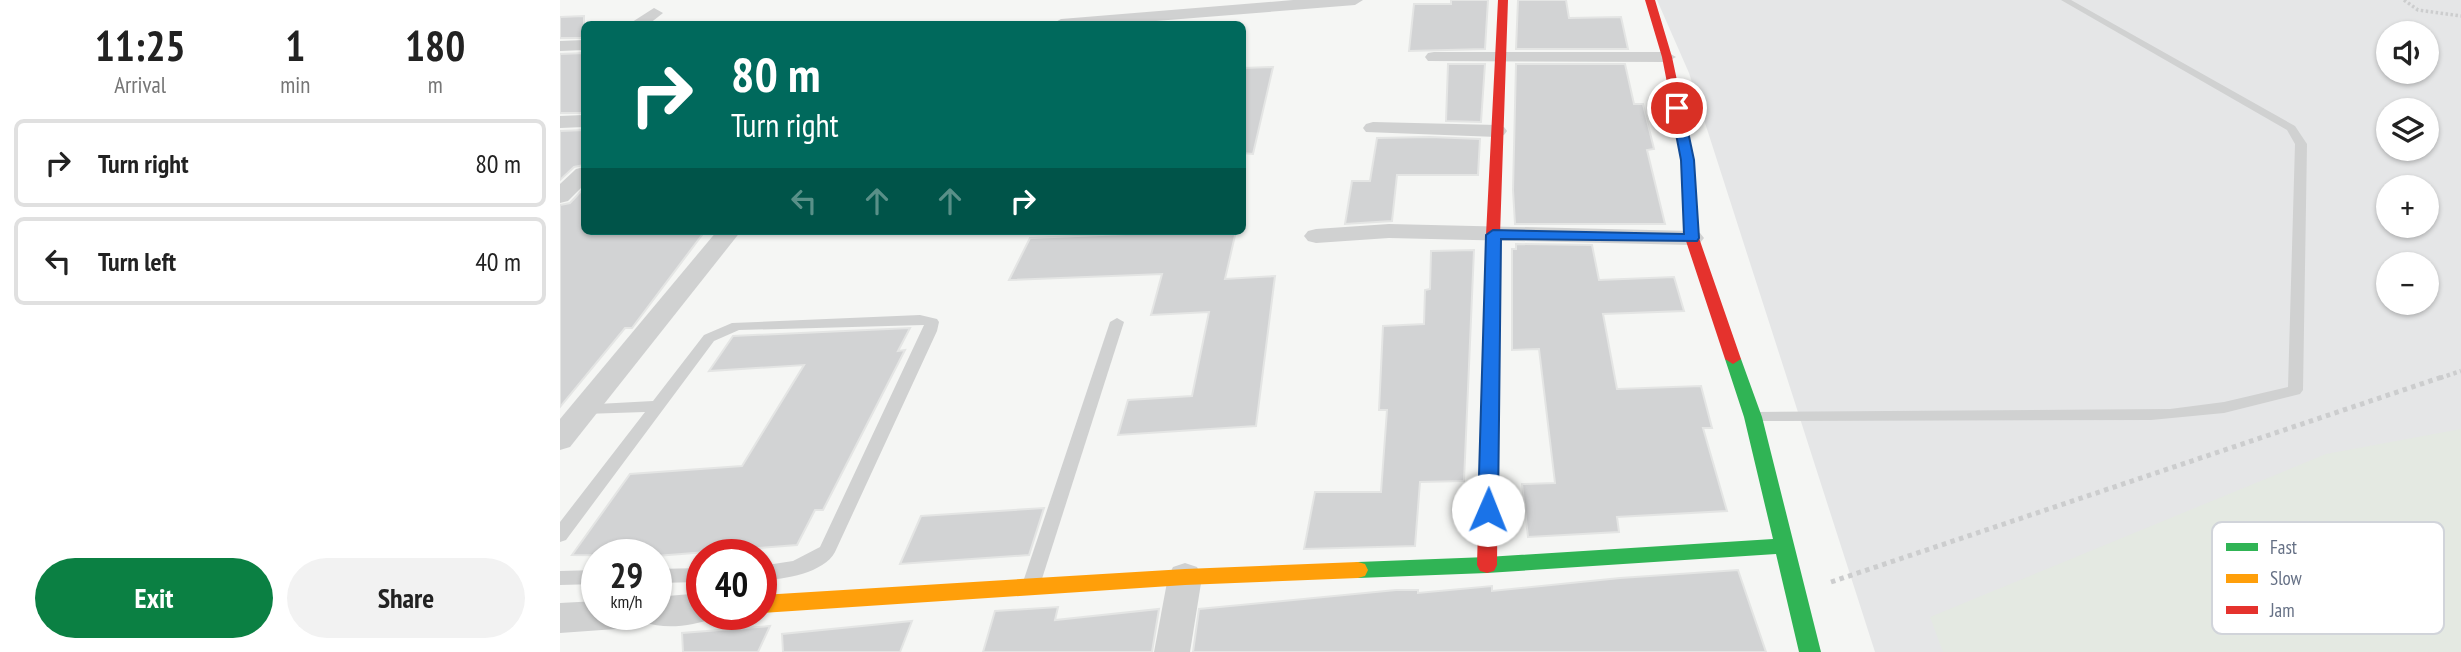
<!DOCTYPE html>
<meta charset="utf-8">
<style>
:root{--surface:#fff;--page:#f2f2f2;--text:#222;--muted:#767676;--line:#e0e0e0;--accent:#0b8043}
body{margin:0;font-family:"PT Sans Narrow",sans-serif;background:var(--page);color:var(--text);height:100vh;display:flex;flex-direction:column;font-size:26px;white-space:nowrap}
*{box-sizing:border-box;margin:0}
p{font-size:23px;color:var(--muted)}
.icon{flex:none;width:38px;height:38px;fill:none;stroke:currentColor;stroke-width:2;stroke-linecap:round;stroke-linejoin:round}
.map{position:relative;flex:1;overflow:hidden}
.panel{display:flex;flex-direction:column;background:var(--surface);width:560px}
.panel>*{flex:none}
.guide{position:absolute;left:21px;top:21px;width:665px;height:214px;border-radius:10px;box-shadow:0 2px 5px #0004;background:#00695c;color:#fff;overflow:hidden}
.fabs{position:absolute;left:1816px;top:21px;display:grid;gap:14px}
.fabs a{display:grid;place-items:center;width:63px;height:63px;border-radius:50%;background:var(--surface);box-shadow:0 2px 5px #0004;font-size:35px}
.speed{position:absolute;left:21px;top:539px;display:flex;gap:14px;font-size:35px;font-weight:700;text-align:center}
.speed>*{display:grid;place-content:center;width:91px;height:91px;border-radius:50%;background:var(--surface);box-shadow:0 2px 5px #0004;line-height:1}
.speed small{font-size:18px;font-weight:400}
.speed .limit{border:10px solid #d22;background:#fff;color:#111}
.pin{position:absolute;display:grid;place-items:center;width:60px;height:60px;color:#fff;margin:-30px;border:4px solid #fff;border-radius:50%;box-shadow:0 2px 7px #0007}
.me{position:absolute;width:77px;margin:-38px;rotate:1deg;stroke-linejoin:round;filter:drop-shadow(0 0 5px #0008)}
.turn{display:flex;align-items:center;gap:24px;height:147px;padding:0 35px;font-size:32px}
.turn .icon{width:91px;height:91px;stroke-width:2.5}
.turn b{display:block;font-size:49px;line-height:60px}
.lanes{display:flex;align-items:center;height:66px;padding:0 35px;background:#0003;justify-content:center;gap:35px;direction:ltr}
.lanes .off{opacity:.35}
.eta{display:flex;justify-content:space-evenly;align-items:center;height:119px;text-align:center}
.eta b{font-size:42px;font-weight:600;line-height:49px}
.cta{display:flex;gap:14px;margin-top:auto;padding:14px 35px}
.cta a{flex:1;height:80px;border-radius:42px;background:var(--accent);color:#fff;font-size:28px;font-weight:600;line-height:80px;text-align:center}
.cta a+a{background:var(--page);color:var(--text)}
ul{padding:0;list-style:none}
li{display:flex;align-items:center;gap:21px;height:88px;margin:0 14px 10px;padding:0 21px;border:4px solid var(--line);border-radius:10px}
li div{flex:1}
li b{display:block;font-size:26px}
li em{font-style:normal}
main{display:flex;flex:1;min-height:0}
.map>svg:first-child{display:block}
.built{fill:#e5e6e7;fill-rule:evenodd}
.green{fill:#e4e9e2}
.building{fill:#d2d3d4;stroke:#e4e5e4;stroke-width:2}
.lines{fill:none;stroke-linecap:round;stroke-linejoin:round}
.path-far2{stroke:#cccdce;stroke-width:3.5;stroke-dasharray:2.5 2.5;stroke-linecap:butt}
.path-far1{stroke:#cccdce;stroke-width:4.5;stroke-dasharray:3.5 3.5;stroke-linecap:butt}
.path{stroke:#cccdce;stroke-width:5;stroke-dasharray:4.5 4.5;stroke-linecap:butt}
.lane{fill:#d0d1d1;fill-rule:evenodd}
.street{fill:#d0d1d1;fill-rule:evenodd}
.fast{fill:#30b455;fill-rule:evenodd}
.slow{fill:#ff9f0a;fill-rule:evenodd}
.jam{fill:#e5322d;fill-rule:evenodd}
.route{fill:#1a73e8;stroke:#114b97;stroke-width:2}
.key{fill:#fff;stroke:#d1d4da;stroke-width:2}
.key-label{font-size:19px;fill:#657085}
</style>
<main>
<section class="panel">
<div class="eta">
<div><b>11:25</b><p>Arrival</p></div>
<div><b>1</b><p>min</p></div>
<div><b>180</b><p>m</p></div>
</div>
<ul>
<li><svg class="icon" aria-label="right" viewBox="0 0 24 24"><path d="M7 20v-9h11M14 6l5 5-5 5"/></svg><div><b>Turn right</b></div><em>80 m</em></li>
<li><svg class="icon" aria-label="left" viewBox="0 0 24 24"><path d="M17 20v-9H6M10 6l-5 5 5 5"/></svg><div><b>Turn left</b></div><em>40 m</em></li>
</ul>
<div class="cta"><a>Exit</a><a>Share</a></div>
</section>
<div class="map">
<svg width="1901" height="652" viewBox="0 0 1901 652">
<rect width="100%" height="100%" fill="#f5f6f4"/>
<path class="built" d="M 1097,0 L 1901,0 L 1901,652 L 1315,652 L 1129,73 ZM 1829,33 L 1867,33 L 1867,72 L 1829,72 ZM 1829,110 L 1867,110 L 1867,149 L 1829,149 ZM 1829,187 L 1867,187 L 1867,226 L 1829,226 ZM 1829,264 L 1867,264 L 1867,303 L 1829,303 Z"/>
<polygon class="green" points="1901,429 1901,652 1383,652 1370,617 1766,454"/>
<g class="building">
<polygon points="891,0 928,0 925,49 849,51 854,4 891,4"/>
<polygon points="958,0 1006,0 1009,18 1061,17 1068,49 956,49"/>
<polygon points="24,16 24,38 0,38 0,17"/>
<polygon points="24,53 24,113 0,113 0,54"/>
<polygon points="888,64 925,64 921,122 886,121"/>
<polygon points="956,64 1065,64 1074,104 1083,104 1094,149 1087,150 1105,224 955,224 953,190"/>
<polygon points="713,67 693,154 682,153 682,68"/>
<polygon points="24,130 24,165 14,167 0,180 0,131"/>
<polygon points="870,137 920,139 918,175 837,175 832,221 785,224 792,181 810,181 817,138"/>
<polygon points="24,188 24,231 145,231 72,328 65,328 0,407 0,205 10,203"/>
<polygon points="638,231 676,231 665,279 715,276 696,426 558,435 568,400 632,396 649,312 591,315 602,274 449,280 470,238"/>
<polygon points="956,244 1032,245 1039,280 1114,277 1124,311 1043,314 1057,389 1141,386 1152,428 1143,428 1167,511 1057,517 1059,532 968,537 962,484 995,483 979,349 952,350 952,249 956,249"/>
<polygon points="914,250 904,481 860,482 855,546 744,549 755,492 821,492 827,410 819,410 823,326 864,324 865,290 870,289 871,251"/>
<polygon points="350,328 338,351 345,350 263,510 255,510 237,545 96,556 12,555 70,474 182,466 244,365 149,371 173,336"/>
<polygon points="484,508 469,555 340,564 361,516"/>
<polygon points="1178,570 1206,652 633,652 639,609 836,590 858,590 858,593 932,586 932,591 1060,578"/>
<polygon points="498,607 495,620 599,609 592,652 423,652 435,611"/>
<polygon points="352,621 340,652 223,652 222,634"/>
<polygon points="210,626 198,652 123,652 122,633"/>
</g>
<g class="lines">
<polyline class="path-far2" points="1844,0 1858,10 1901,16"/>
<polyline class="path-far1" points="1880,378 1901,371"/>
<polyline class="path" points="1271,582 1885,376"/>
<g class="lane">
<polygon points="1501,0 1511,0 1735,126 1747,144 1743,390 1740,394 1664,413 1591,420 1192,421 1189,417 1192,413 1197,412 1610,409 1664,402 1728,387 1735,144 1727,130"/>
<path d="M 360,315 L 377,319 L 379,322 L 377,331 L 275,552 C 264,573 223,580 201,580 L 201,566 L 233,561 L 260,547 L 364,325 L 179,330 L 154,341 L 6,540 L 0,542 L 0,522 L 85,412 L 24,414 L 19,413 L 16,409 L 19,405 L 93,401 L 144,335 L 172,323 Z"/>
<polygon points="557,318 564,322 480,585 477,590 471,592 465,590 462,585 550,322"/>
<polygon points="142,568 142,582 96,583 96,569"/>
<polygon points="37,570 37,584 0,585 0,571"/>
</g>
<g class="street">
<polygon points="733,0 803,0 795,5 558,24 492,24 501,19"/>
<polygon points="94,8 103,13 89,24 69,24"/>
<polygon points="24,40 24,50 0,51 0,41"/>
<polygon points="874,52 1107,52 1116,57 1107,62 868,61 865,57 868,53"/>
<polygon points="24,115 24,127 0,128 0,116"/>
<polygon points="813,122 937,125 944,127 947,131 944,135 937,137 806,132 803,128 806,124"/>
<polygon points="24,167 24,185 8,201 0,203 0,184 16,169"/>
<polygon points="829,224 1132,231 1140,233 1144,238 1140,243 1132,245 829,238 756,243 748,241 744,236 748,231 756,229"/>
<polygon points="157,231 181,231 10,447 0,450 0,419"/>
<polygon points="625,563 637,567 642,577 630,652 594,652 608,577 613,567"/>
<path d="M 142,593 L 142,614 L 156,614 L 154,618 C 133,626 105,630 84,622 L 80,614 L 96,614 L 96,597 Z"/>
<polygon points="37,601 37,614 73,614 68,624 56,629 0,633 0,603"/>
</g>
<polygon class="fast" points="1173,354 1181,359 1202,417 1261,652 1239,652 1216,554 927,573 798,578 791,576 788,570 791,564 798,562 927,557 1213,539 1184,417 1165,359"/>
<polygon class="slow" points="798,562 805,564 808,570 805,576 798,578 625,585 201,613 201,595 625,569"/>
<g class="jam">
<polygon points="938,0 948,0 940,235 937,565 934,571 927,573 920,571 917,565 926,235"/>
<polygon points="1085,0 1095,0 1112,57 1134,160 1139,238 1181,359 1173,364 1165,359 1125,238 1122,160 1102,57"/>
</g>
</g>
<polygon class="route" points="1117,105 1123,108 1134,160 1139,238 1137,241 941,239 938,510 935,515 928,517 921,515 918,510 926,235 933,230 1124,234 1121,160 1111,108"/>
<rect x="1652" y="522" width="232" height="112" rx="10" class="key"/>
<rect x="1666" y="543" width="32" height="8" fill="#30b455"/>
<rect x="1666" y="574" width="32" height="9" fill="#ff9f0a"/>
<rect x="1666" y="606" width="32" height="8" fill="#e5322d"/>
<g class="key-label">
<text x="1710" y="554">Fast</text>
<text x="1710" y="585">Slow</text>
<text x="1710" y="617">Jam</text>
</g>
</svg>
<div class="fabs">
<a><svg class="icon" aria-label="sound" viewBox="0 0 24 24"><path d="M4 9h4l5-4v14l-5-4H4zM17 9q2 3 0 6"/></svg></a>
<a><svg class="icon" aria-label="layers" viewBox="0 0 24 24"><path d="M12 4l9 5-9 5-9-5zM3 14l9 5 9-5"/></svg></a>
<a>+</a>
<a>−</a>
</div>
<div class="speed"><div>29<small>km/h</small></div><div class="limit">40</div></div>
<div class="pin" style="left:1117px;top:108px;background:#d93025"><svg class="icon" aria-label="arrive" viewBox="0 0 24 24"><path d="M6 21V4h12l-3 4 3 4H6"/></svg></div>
<svg class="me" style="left:928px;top:510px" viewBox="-20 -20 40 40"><circle r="19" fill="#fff"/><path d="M0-13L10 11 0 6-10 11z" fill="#1a73e8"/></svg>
<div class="guide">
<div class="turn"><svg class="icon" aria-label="right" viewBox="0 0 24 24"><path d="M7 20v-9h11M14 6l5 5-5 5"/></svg><div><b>80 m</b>Turn right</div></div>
<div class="lanes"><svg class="icon off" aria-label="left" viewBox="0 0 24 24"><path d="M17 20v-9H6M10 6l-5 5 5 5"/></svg><svg class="icon off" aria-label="ahead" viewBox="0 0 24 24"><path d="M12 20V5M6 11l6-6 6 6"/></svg><svg class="icon off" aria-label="ahead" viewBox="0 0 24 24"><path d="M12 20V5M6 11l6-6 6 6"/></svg><svg class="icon" aria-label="right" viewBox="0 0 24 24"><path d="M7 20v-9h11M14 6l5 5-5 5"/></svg></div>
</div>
</div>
</main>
